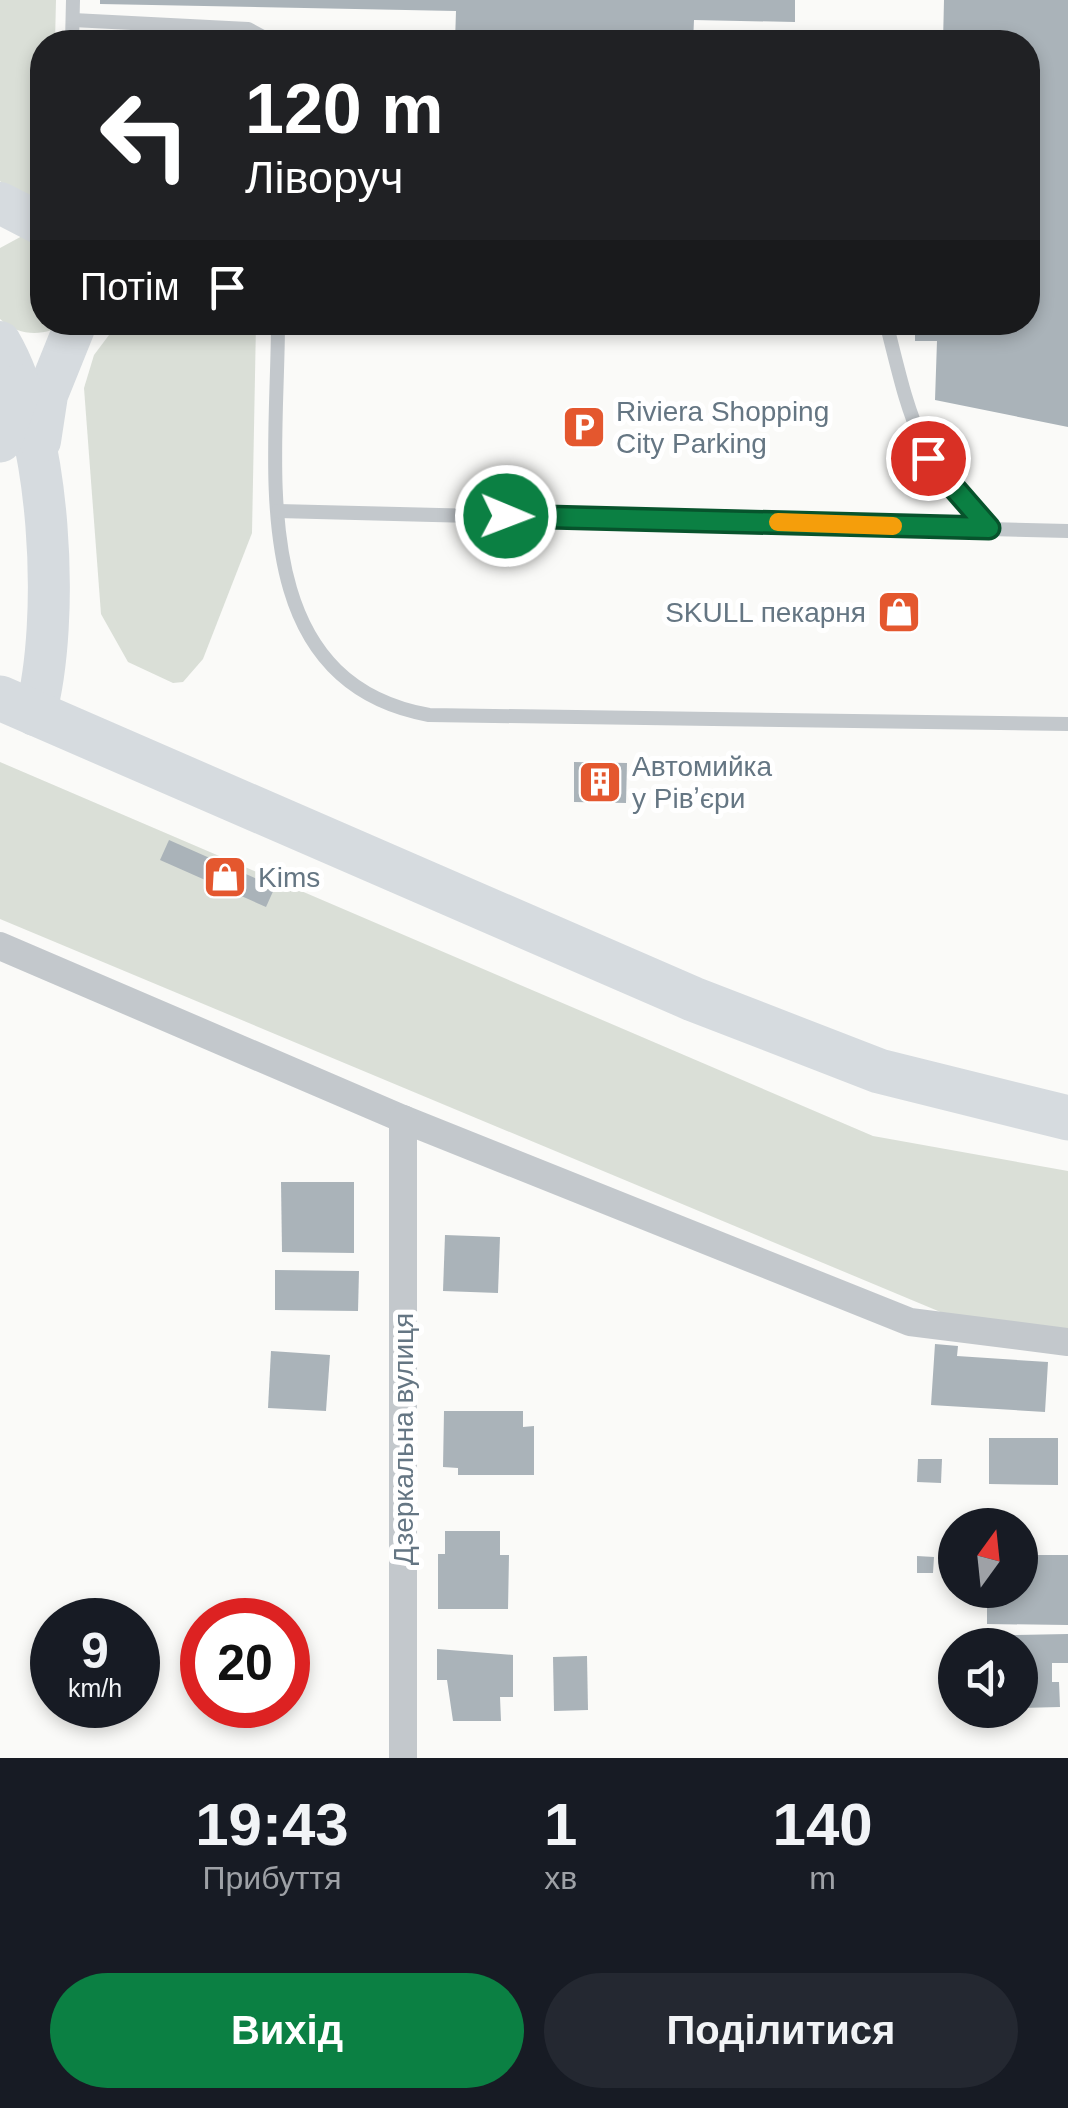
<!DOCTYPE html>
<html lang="uk">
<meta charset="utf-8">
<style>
:root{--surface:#171b24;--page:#242831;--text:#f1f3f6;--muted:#9ea1a6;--accent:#0b8043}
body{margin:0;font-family:Arial,sans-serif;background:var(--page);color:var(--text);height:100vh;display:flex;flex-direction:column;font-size:38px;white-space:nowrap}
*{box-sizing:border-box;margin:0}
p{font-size:32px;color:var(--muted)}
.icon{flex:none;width:55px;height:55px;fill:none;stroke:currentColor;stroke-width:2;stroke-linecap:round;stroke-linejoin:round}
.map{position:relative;height:1758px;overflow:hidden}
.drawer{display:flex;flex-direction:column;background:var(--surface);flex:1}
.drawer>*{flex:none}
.banner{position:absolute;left:30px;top:30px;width:1010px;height:305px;border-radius:40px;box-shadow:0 5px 15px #0003;background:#202124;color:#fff;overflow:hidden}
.needle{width:65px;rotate:15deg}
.buttons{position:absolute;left:938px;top:1508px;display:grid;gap:20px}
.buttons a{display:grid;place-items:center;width:100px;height:100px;border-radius:50%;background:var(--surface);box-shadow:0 5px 15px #0003;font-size:50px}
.speed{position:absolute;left:30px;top:1598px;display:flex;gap:20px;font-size:50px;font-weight:700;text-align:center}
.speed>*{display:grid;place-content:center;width:130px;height:130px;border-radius:50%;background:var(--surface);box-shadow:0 5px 15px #0003;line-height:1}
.speed small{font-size:25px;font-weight:400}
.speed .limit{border:15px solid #d22;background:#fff;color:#111}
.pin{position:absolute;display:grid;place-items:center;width:85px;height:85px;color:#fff;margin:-42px;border:5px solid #fff;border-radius:50%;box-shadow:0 2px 10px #0007}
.me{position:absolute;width:110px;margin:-55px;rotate:91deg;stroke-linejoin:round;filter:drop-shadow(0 0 8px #0008)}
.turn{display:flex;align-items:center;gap:35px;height:210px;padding:0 50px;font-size:45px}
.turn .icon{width:130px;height:130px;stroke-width:2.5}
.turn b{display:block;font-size:70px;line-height:85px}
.then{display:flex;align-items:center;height:95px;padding:0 50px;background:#0003;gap:20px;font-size:38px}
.eta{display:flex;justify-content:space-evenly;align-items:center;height:170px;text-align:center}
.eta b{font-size:60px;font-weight:700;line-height:70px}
.button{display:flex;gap:20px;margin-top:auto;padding:20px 50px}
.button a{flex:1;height:115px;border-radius:60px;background:var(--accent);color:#fff;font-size:40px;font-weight:700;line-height:115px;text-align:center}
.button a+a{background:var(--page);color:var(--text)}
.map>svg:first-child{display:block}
.green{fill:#dadfd7}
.building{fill:#aab3b9}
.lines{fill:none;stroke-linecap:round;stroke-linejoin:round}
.service{stroke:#c3c8cc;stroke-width:14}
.minor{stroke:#c3c8cc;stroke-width:28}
.primary{stroke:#d6dbdf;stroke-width:42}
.trunk{stroke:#d6dbdf;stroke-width:45}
.route-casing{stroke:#07532c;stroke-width:25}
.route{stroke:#0b8043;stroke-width:18}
.slow{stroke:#f59e0b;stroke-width:18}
.labels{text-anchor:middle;stroke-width:10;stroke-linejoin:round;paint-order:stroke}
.poi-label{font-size:28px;fill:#657683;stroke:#fff;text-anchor:start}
.street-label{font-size:28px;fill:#657683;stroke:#fff}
</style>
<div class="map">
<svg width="1068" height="1758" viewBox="0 0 1068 1758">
<rect width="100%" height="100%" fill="#fafaf8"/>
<g class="green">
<polygon points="0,0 56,0 55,42 42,42 42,192 29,198 10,191 0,181"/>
<path d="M 42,234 L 42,322 L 68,323 C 45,336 21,338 0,319 L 0,248 L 24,235 Z"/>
<polygon points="118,323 256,323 252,533 203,659 183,682 173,683 128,662 101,614 84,388 94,355"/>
<polygon points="0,762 873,1136 1068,1171 1068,1332 950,1316 0,919"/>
</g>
<g class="building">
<polygon points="100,0 795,0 795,22 694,20 693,42 455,42 456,11 100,4"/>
<polygon points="944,0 1068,0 1068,427 935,400 937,341 915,341 915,322 1028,322 1028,42 943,42"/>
<polygon points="891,605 907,605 907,619 890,619"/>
<polygon points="574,762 627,763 626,803 574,802"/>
<polygon points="169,840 275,887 266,907 160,860"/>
<polygon points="281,1182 354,1182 354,1253 282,1252"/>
<polygon points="445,1235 500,1237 498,1293 443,1291"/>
<polygon points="275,1270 359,1271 358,1311 275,1310"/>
<polygon points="935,1344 958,1346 957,1356 1048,1362 1045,1412 931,1405"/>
<polygon points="271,1351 330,1355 326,1411 268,1408"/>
<polygon points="444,1411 523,1411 523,1427 534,1426 534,1475 458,1475 458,1468 443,1467"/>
<polygon points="989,1438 1058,1438 1058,1485 989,1484"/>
<polygon points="918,1459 942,1459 941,1483 917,1482"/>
<polygon points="445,1531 500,1531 500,1555 509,1555 508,1609 438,1609 438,1554 445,1554"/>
<polygon points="1020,1555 1068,1555 1068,1625 987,1624 987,1590 1020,1590"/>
<polygon points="917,1556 934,1557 933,1573 917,1573"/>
<polygon points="1068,1634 1068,1663 1052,1663 1052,1682 1059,1682 1060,1707 1020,1708 1020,1645 1013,1645 1013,1635"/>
<polygon points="437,1649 513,1655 513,1697 500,1697 501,1721 453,1721 447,1680 437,1680"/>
<polygon points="587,1656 588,1710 554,1711 553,1657"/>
</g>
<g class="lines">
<g class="service">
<polyline points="73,20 248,29 272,42"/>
<polyline points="72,42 73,0"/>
<path d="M 278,322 C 278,464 241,681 429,715 L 1068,724"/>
<path d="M 886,322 C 911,421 915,454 989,529"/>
<polyline points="278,511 1068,531"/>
</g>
<g class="minor">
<polyline points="0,946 403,1119 910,1322 1068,1342"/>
<polyline points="403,1119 403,1758"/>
</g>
<g class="primary">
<polyline points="0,203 41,224"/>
<path d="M 0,342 C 51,429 61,619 35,715"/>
<polyline points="40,441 47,395 74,328"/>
</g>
<g class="trunk">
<polyline points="0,440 19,387"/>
<polyline points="0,698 693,999 879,1071 1068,1118"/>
</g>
</g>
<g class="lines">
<g class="route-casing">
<polyline id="route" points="506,516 989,528 928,458"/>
</g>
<use href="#route" class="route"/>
<polyline class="slow" points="778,522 893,526"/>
</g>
<defs>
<g id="parking-square" transform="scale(2.25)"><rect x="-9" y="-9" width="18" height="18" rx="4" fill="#e4572e" stroke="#fff"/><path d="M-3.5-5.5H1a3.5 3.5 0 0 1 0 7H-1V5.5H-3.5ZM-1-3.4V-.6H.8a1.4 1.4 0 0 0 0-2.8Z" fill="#fff"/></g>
<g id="shop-square" transform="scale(2.25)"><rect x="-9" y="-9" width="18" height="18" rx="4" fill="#e4572e" stroke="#fff"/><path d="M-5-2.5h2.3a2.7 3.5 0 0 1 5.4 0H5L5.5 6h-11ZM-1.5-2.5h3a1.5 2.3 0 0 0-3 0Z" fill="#fff"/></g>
<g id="building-square" transform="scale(2.25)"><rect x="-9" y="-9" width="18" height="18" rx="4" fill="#e4572e" stroke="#fff"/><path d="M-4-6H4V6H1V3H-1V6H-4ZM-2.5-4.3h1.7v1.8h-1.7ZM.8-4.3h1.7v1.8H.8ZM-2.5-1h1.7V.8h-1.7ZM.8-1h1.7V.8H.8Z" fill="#fff"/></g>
</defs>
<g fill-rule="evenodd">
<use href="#parking-square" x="584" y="427"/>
<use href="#shop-square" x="899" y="612"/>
<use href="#building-square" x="600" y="782"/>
<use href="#shop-square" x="225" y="877"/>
</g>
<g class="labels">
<g class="poi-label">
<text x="616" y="421">Riviera Shopping<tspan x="616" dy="32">City Parking</tspan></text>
<text x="866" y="622" text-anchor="end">SKULL пекарня</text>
<text x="632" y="776">Автомийка<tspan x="632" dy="32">у Рівʼєри</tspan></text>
<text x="258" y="887">Kims</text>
</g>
<g class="street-label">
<text transform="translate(403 1439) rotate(-90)" y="10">Дзеркальна вулиця</text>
</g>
</g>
</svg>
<div class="buttons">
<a><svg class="needle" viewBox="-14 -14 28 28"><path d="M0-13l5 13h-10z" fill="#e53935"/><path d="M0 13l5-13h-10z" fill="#9ea1a6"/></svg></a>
<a><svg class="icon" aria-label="sound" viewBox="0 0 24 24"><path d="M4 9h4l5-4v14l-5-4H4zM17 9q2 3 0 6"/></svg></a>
</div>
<div class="speed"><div>9<small>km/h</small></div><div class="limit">20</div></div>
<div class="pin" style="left:928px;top:458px;background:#d93025"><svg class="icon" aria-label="arrive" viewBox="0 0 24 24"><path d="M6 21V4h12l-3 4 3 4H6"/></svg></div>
<svg class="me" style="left:506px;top:516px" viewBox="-20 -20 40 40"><circle r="17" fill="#0b8043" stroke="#fff" stroke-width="3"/><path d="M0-11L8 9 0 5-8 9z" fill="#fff"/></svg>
<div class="banner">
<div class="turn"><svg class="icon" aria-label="left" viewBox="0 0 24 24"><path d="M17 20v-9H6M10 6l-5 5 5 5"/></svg><div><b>120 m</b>Ліворуч</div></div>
<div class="then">Потім<svg class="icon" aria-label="arrive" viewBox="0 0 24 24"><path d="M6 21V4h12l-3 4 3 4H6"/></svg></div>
</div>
</div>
<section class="drawer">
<div class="eta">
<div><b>19:43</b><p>Прибуття</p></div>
<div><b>1</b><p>хв</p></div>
<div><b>140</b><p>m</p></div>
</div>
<div class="button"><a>Вихід</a><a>Поділитися</a></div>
</section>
